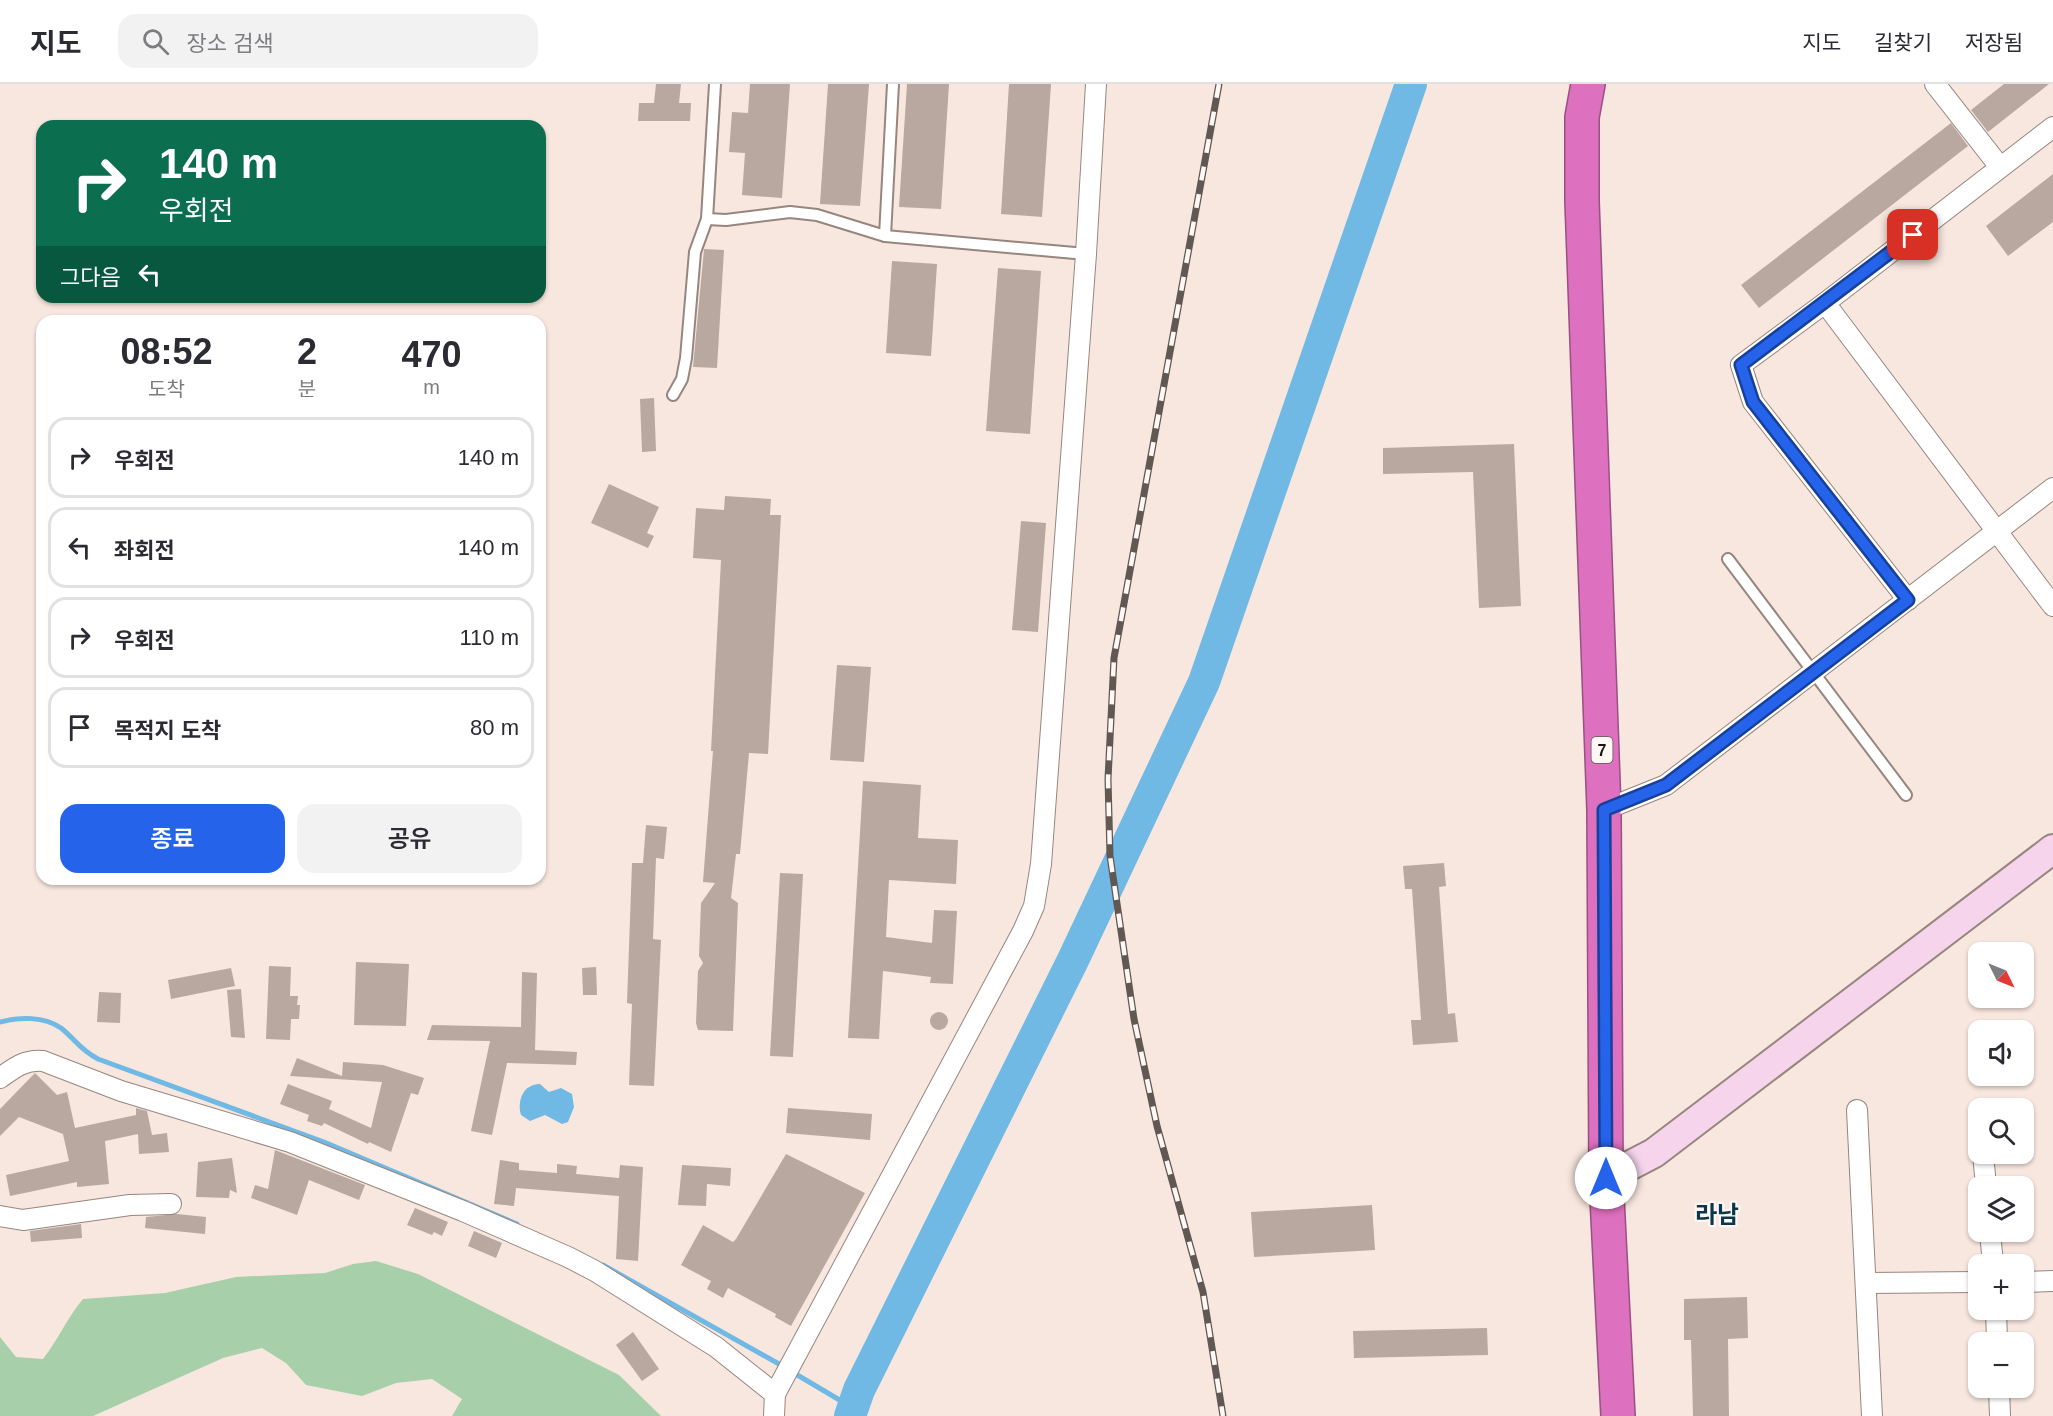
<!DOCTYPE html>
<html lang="ko">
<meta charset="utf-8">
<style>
:root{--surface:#fff;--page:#f2f2f3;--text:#2b2b33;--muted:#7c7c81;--line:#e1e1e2;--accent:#2563eb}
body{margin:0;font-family:Helvetica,"Noto Sans KR",sans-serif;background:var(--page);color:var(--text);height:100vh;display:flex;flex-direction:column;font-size:22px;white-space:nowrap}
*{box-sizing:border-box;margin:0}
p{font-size:20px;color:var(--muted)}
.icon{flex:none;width:33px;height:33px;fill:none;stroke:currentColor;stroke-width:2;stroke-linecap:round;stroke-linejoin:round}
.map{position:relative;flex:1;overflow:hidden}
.side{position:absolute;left:36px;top:231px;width:510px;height:570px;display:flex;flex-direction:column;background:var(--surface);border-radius:18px;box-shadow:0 2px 4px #0004}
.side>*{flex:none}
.top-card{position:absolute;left:36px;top:36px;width:510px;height:183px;border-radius:18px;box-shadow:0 2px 4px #0004;background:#0b6e4f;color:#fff;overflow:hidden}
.needle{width:39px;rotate:133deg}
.buttons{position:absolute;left:1968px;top:858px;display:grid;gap:12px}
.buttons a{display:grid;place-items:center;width:66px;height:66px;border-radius:12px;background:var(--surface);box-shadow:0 2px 4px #0004;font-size:30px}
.pin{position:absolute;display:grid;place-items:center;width:51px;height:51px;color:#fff;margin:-26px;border-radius:12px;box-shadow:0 3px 9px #0006}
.me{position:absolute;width:66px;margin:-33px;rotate:0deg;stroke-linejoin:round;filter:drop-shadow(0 0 4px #0008)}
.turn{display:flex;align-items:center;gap:21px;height:126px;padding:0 24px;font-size:27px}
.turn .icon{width:78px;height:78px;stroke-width:2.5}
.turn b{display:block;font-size:42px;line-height:51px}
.then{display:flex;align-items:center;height:57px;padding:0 24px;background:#0003;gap:12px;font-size:22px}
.eta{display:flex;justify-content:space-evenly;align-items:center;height:102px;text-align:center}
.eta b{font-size:36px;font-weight:600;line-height:42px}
.action{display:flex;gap:12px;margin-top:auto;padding:12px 24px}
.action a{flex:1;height:69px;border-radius:18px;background:var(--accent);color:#fff;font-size:24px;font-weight:600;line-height:69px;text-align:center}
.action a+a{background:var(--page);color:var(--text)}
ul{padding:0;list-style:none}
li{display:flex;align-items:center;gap:18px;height:81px;margin:0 12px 9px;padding:0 12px;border:3px solid var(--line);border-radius:18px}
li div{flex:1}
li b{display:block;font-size:22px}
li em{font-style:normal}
header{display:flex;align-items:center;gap:36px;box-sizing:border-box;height:84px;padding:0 30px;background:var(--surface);border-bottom:2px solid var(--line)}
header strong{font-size:28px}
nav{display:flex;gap:33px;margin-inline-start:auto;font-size:21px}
.search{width:420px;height:54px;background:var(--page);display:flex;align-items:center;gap:15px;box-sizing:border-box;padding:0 21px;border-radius:18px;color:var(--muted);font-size:22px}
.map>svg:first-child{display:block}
.green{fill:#a7cfa9}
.water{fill:#70b9e4}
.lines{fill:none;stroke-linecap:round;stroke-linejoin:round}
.stream{stroke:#70b9e4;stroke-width:5}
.river{stroke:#70b9e4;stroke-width:32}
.building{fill:#b8a8a0}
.lane-casing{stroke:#96867e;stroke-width:14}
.street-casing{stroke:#96867e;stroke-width:22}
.secondary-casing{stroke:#96867e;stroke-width:32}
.highway-casing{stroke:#995082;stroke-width:36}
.lane{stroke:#fff;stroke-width:10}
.street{stroke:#fff;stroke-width:20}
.secondary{stroke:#f5d4ec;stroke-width:28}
.highway{stroke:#dd70bf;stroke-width:33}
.rail-casing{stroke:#615753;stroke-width:7}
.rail{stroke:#fef7f3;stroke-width:4.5;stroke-dasharray:14;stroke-linecap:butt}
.route-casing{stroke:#184099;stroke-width:15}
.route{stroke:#2563eb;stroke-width:10}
.labels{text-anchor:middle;stroke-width:4.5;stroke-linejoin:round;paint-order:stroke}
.shield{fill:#fef7f3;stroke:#5f5956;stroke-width:1.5}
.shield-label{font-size:16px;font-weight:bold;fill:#1b1512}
.district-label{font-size:24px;font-weight:bold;fill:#0a374c;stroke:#fef7f3}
</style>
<header>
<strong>지도</strong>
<div class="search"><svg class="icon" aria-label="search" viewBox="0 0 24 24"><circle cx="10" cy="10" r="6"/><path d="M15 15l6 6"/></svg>장소 검색</div>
<nav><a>지도</a><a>길찾기</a><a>저장됨</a></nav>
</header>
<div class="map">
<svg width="2053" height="1332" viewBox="0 0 2053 1332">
<rect width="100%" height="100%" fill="#f8e7df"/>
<path class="green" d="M 376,1177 L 418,1190 L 619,1291 L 661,1332 L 452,1332 L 462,1315 L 432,1295 L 396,1299 L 362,1312 L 306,1301 L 286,1279 L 262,1264 L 223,1274 L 93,1332 L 0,1332 L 0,1253 L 16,1273 L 43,1275 C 58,1256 67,1234 83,1215 L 165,1209 L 236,1193 L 325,1189 L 353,1180 Z"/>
<path class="water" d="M 540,1000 L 549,1008 L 561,1004 L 572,1010 L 574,1023 L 568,1038 L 562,1040 L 545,1031 L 530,1037 L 521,1031 C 517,1017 523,1000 540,1000 Z"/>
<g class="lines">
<g class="stream">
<path d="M 0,938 C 19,933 44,932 61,944 C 76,956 79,965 98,975 L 324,1058 L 517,1140"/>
<polyline points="603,1181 779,1280"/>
<polyline points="794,1289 853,1324"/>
</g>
<polyline class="river" points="850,1332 859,1306 1073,876 1204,598 1411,0"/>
</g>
<g class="building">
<polygon points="656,0 681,0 679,19 691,19 690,37 638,37 639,19 654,19"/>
<polygon points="750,0 790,0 782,114 742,111 745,69 729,68 732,28 748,29"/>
<polygon points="828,0 869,0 860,122 820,120"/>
<polygon points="907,0 949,0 941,125 899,123"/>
<polygon points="1009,0 1051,0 1042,133 1001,130"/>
<polygon points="2004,0 2049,0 1988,48 1971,26"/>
<polygon points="1951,39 1968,62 1759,224 1741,201"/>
<polygon points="2053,90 2053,138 2008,172 1986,142"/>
<polygon points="704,165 724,166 717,284 693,283"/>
<polygon points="892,177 937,180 931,272 886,269"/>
<polygon points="998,184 1041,187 1030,350 986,347"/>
<polygon points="654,314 656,367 642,368 640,315"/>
<polygon points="1514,360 1521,522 1479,524 1473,388 1383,390 1383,364"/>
<polygon points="609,400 659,423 647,449 654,452 648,464 591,439"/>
<polygon points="725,412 771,415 770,431 781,431 768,670 749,669 740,770 736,770 731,814 738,819 733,947 698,946 696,939 698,887 703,879 699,872 701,819 715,799 703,798 713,667 711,667 721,476 693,474 696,424 724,426"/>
<polygon points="1021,437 1046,439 1038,548 1012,546"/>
<polygon points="837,581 871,583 864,678 830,676"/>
<polygon points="863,697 921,701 918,754 958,756 956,800 889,796 886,853 932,859 934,826 957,827 953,900 930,899 931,893 883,887 879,955 848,954"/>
<polygon points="646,741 667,743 664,775 656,774 653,855 661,856 654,1002 629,1001 632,920 627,919 632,779 643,779"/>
<polygon points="1444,779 1446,802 1439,803 1448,930 1455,929 1458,958 1413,961 1411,936 1421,936 1412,805 1405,805 1403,782"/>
<polygon points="780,789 803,790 793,973 770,972"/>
<polygon points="356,878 409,880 406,942 354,941"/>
<polygon points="269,882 291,883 290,912 298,912 297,921 300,921 299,935 291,935 290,956 266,955"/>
<polygon points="596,883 597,911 583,911 582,884"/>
<polygon points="231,884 235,902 171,915 168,896"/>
<polygon points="522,888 537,889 535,966 577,968 576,981 507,979 492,1051 471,1047 490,957 427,956 432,941 521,943"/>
<polygon points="241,905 245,954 231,953 227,906"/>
<polygon points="99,908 121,909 120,939 97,938"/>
<circle cx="939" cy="937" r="9"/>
<polygon points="297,974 342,992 343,978 383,981 424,994 418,1011 411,1009 410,1012 391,1068 369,1058 368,1060 324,1039 322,1042 307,1037 309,1031 280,1020 288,1000 332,1017 329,1025 371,1044 382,998 290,992"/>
<polygon points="35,989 57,1011 67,1008 75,1044 136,1031 136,1024 147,1027 152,1051 167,1049 169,1068 139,1070 138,1050 105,1057 109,1100 77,1103 77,1098 10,1112 6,1091 69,1077 63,1050 19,1033 0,1052 0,1025"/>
<polygon points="788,1024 872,1030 870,1056 786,1049"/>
<polygon points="275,1066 365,1101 359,1116 309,1096 297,1131 251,1114 255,1101 268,1105"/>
<polygon points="786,1070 865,1109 791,1242 775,1233 776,1230 728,1204 723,1214 707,1205 711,1197 681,1181 703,1141 733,1158 736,1155"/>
<polygon points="232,1074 237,1109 230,1106 229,1114 196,1113 198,1078"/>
<polygon points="500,1076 519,1079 519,1086 557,1089 557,1080 577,1082 576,1090 619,1094 620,1081 643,1083 638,1177 616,1175 619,1112 516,1104 514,1122 494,1120"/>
<polygon points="682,1081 731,1084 730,1102 707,1100 706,1122 678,1121"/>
<polygon points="1372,1121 1375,1166 1254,1173 1251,1128"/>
<polygon points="415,1124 448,1138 442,1152 434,1148 432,1151 407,1141"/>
<polygon points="177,1130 206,1133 205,1150 145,1144 146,1133"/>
<polygon points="81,1140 82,1154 31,1158 30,1147"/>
<polygon points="474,1147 502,1159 496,1174 468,1162"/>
<polygon points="1747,1213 1748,1254 1728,1255 1729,1332 1693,1332 1691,1256 1684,1256 1684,1215"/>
<polygon points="1487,1244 1488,1271 1354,1274 1353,1247"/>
<polygon points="633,1248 659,1285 642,1297 616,1261"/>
</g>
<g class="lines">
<g class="lane-casing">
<g id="lane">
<polyline points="707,135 726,136 790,128 817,131 885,152 1086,170"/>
<polyline points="885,152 893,0"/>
<polyline points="673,311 682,295 686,274 695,168 707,135 715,0"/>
<polyline points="1728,475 1906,711"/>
</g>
</g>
<g class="street-casing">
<g id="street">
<polyline points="1935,0 2000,83"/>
<polyline points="1825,219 2053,522"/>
<polyline points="1908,516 1753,318 1741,281 1825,219 2053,43"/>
<polyline points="1604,726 1666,701 2053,404"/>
<path d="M 0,994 C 14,984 25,975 43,977 L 121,1007 L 290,1058 L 463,1127 L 568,1173 L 595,1187 L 716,1263 L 775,1310"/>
<polyline points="1857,1026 1872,1332"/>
<polyline points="1983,1070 1986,1102"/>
<polyline points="0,1132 23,1136 130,1121 171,1120"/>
<polyline points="1990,1148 1993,1180"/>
<polyline points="2024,1198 2053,1197"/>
<polyline points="1867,1199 1978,1198"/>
<polyline points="1996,1226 1997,1258"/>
<polyline points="1999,1304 2000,1332"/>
<polyline points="774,1332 775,1310 1023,847 1034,822 1041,780 1086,170 1096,0"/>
</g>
</g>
<g class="secondary-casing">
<polyline id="secondary" points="1606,1094 1654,1069 2053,765"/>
</g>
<g class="highway-casing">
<polyline id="highway" points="1588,0 1582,33 1582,117 1604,726 1606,1094 1618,1332"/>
</g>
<use href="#lane" class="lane"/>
<use href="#street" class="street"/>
<use href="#secondary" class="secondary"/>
<use href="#highway" class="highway"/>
<g class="rail-casing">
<polyline id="rail" points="1219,0 1114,574 1108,695 1110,772 1134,935 1157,1042 1203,1208 1223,1332"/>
</g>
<use href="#rail" class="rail"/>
</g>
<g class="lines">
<g class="route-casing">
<polyline id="route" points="1606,1094 1604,726 1666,701 1908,516 1753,318 1741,281 1913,151"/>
</g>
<use href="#route" class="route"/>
</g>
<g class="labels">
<rect class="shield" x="1591.5" y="653" width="21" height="26" rx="4.5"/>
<g class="shield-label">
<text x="1602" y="672">7</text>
</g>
<g class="district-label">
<text x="1717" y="1139">라남</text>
</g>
</g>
</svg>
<div class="buttons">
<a><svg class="needle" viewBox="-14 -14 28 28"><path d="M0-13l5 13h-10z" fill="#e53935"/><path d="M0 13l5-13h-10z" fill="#7c7c81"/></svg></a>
<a><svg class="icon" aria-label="sound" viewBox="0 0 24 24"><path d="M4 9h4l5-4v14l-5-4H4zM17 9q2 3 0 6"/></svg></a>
<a><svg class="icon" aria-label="search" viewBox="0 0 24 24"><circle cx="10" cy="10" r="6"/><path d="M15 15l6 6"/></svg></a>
<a><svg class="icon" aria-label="layers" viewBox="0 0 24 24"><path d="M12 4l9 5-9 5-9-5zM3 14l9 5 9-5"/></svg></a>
<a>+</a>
<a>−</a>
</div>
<div class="pin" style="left:1913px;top:151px;background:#d93025"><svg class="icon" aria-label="arrive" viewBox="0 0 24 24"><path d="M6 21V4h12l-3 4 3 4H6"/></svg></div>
<svg class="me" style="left:1606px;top:1094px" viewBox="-20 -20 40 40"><circle r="19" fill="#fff"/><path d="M0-13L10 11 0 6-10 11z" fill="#2563eb"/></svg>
<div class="top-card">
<div class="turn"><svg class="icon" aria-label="right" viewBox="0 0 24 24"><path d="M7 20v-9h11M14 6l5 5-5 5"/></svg><div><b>140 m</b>우회전</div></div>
<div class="then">그다음<svg class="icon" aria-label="left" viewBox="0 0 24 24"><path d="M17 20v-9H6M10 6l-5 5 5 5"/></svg></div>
</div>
<section class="side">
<div class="eta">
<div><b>08:52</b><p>도착</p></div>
<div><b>2</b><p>분</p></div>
<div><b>470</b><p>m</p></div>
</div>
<ul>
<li><svg class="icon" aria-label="right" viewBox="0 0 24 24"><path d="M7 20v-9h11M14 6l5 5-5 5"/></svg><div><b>우회전</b></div><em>140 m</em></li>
<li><svg class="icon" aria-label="left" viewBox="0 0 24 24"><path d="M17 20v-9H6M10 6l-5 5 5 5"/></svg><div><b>좌회전</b></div><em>140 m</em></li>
<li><svg class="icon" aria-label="right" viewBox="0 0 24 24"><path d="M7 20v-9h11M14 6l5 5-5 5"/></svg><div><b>우회전</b></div><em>110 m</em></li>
<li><svg class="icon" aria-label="arrive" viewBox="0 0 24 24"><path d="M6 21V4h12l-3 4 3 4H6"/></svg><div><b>목적지 도착</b></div><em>80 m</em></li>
</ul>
<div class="action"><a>종료</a><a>공유</a></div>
</section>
</div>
